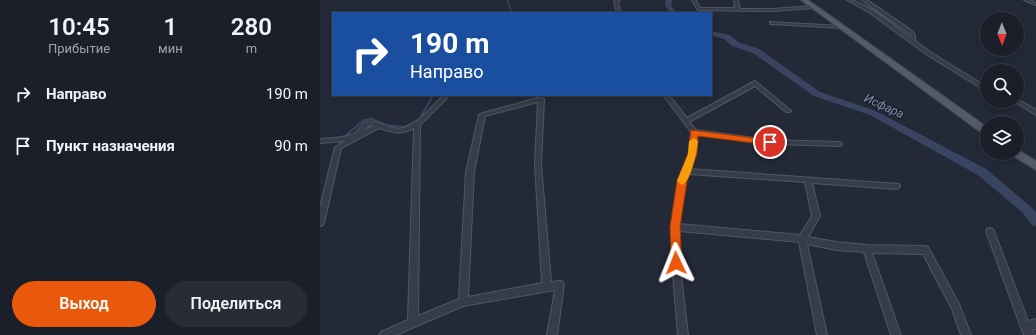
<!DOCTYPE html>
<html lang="ru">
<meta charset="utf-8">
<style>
:root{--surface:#1a1f29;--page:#272c35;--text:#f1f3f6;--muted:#9fa2a8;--line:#383d46;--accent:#ea580c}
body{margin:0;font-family:Roboto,sans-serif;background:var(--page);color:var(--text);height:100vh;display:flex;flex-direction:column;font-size:15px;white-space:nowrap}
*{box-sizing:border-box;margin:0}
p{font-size:13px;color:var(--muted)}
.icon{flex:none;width:22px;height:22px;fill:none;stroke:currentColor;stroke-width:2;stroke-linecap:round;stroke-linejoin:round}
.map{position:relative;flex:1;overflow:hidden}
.details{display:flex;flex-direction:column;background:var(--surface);width:320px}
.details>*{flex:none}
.guide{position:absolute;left:12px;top:12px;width:380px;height:84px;border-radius:0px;box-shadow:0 2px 10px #0003,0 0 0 1px var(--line);background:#1a4fa0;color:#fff;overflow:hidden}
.needle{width:26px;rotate:179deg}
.tools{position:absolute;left:660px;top:12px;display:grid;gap:8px}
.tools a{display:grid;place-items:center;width:44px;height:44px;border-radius:50%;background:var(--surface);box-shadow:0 2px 10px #0003,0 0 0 1px var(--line);font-size:20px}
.pin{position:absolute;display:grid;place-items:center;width:34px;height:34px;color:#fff;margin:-17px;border:2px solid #fff;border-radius:50%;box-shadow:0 1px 4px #0007}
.me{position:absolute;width:44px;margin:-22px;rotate:358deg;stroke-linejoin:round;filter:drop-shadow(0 0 3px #0008)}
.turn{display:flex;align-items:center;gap:14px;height:84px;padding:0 12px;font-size:18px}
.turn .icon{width:52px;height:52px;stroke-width:2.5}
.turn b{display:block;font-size:28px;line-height:34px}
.eta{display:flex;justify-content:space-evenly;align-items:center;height:68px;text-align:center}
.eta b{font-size:24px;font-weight:600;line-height:28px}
.primary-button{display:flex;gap:8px;margin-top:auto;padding:8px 12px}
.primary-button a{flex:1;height:46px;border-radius:24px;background:var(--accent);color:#fff;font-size:16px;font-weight:600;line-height:46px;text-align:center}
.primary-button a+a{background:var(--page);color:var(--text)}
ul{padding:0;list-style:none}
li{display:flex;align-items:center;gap:12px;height:52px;padding:0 12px}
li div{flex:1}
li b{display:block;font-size:15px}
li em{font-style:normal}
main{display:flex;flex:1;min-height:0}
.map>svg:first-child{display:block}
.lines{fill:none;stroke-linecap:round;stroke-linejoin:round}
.stream-far1{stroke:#394560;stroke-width:1.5}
.stream{stroke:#394560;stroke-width:2}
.river{fill:#394560;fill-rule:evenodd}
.street-casing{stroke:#515663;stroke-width:2}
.primary-casing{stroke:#3f4551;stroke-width:2}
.street{fill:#363c48;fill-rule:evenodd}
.primary{fill:#545a68;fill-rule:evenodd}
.route{fill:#ea580c;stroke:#983908}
.slow{fill:#f59e0b}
.labels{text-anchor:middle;stroke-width:3;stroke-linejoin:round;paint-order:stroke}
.water-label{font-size:12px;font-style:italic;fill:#7b8aaa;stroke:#1b212d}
</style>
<main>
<section class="details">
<div class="eta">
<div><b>10:45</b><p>Прибытие</p></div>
<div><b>1</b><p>мин</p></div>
<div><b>280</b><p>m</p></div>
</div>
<ul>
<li><svg class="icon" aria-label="right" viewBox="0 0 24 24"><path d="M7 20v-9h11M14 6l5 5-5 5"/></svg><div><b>Направо</b></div><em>190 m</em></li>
<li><svg class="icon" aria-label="arrive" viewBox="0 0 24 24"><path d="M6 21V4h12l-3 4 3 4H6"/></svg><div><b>Пункт назначения</b></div><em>90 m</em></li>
</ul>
<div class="primary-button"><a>Выход</a><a>Поделиться</a></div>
</section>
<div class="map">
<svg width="716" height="335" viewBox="0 0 716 335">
<rect width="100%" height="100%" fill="#232937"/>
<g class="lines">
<polyline class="stream-far1" points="187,0 192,13"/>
<polyline class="stream" points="11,139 25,136 44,120 52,119 66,125 84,127 99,120 112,97 115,95"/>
<g class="river">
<polygon points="346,0 352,0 351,5 356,13 350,13 345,5"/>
<polygon points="391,31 410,35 418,42 439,49 500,92 556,111 666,169 711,207 716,212 716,226 712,225 703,213 658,175 550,115 494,96 433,53 412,46 404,39 391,35"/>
</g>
<g class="street-casing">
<g id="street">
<polygon points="296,0 300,0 298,2 301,13 297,13 294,2"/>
<polygon points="372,0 376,0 380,8 415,8 414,0 418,0 420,9 452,9 493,6 495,7 493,8 452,11 379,10 377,9"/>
<path d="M 527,0 C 544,0 576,27 590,38 L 591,35 L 587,32 L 542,0 L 547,0 L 591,30 L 595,35 L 595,41 L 610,52 L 667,87 L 667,90 L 664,90 L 606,54 L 550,13 Z"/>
<polygon points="704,0 710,0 716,3 716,5"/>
<polygon points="450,22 521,26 523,27 521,28 452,24 450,24"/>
<path d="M 435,81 L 470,110 L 471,111 L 470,112 L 466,112 L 435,86 L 369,122 L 376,130 L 450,140 L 519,142 L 521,142 L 522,144 L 521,146 L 450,144 L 377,135 L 375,154 L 370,169 L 579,184 L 580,186 L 579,188 L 576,189 L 492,183 L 500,216 L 488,237 L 516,242 L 547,245 L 605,246 L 608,247 L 639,304 L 651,335 L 641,335 L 632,309 L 603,254 L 552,253 L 581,335 L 571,335 L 544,252 L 516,250 L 487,244 L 507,335 L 497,335 L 479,242 L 359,231 L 361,275 L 368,335 L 358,335 L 353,275 L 351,227 L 358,181 L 369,154 L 371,132 L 343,95 L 349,95 L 367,118 ZM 368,174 L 485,182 L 492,216 L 480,235 L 359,224 L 366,181 Z"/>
<path d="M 125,95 L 128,97 L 100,125 L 98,316 L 139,299 L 146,172 L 159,115 L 160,114 L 221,97 L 224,99 L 221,164 L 231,282 L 240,281 L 243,282 L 244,285 L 237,335 L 227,335 L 235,290 L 143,306 L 76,335 L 59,335 L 61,332 L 88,320 L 94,128 C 81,136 71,132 59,128 L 21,148 L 4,223 L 3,225 L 0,226 L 0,207 L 15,147 L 25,141 L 0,143 L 0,139 C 11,138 26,139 36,132 C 40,129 41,123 47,122 C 56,120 65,126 73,128 C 92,133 111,107 123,96 ZM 218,102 L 215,164 L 222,283 L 148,297 L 154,172 L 165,116 ZM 51,125 L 53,126 L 45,130 L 48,126 Z"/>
<polygon points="697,99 716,110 716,115 695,102 694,101 697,101"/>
<polygon points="670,228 673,229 674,231 708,321 716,319 716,329 712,330 715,335 704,335 702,330 666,231 667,229"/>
</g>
</g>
<g class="primary-casing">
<g id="primary">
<polygon points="481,0 488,0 667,127 667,135 663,134"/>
<polygon points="697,149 716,161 716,170 693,156 692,153 697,153"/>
</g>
</g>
<use href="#street" class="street"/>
<use href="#primary" class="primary"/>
</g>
<polygon class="route" points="371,130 450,140 455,142 450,145 378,136 377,154 367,181 360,227 362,263 360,266 356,268 352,266 351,263 350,227 357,181 368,154"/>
<path class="slow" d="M 374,138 L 378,141 C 377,151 371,182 362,185 L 357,181 L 368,154 L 369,141 Z"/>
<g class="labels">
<g class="water-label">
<text transform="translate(564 106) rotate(25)" y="4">Исфара</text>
</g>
</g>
</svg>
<div class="tools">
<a><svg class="needle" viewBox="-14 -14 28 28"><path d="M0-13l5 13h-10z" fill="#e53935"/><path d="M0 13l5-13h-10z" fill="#9fa2a8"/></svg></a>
<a><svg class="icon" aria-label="search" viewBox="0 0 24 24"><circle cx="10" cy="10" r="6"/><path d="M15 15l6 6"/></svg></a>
<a><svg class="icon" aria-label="layers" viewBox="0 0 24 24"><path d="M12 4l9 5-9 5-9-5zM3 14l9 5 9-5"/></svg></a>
</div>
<div class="pin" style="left:450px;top:142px;background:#d93025"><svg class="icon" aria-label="arrive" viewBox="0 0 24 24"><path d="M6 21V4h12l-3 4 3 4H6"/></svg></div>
<svg class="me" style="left:356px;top:263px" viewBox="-20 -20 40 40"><path d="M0-17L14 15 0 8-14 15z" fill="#ea580c" stroke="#fff" stroke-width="4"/></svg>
<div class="guide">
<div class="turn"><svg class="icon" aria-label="right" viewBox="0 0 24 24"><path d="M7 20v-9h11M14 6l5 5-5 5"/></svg><div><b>190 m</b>Направо</div></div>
</div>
</div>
</main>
